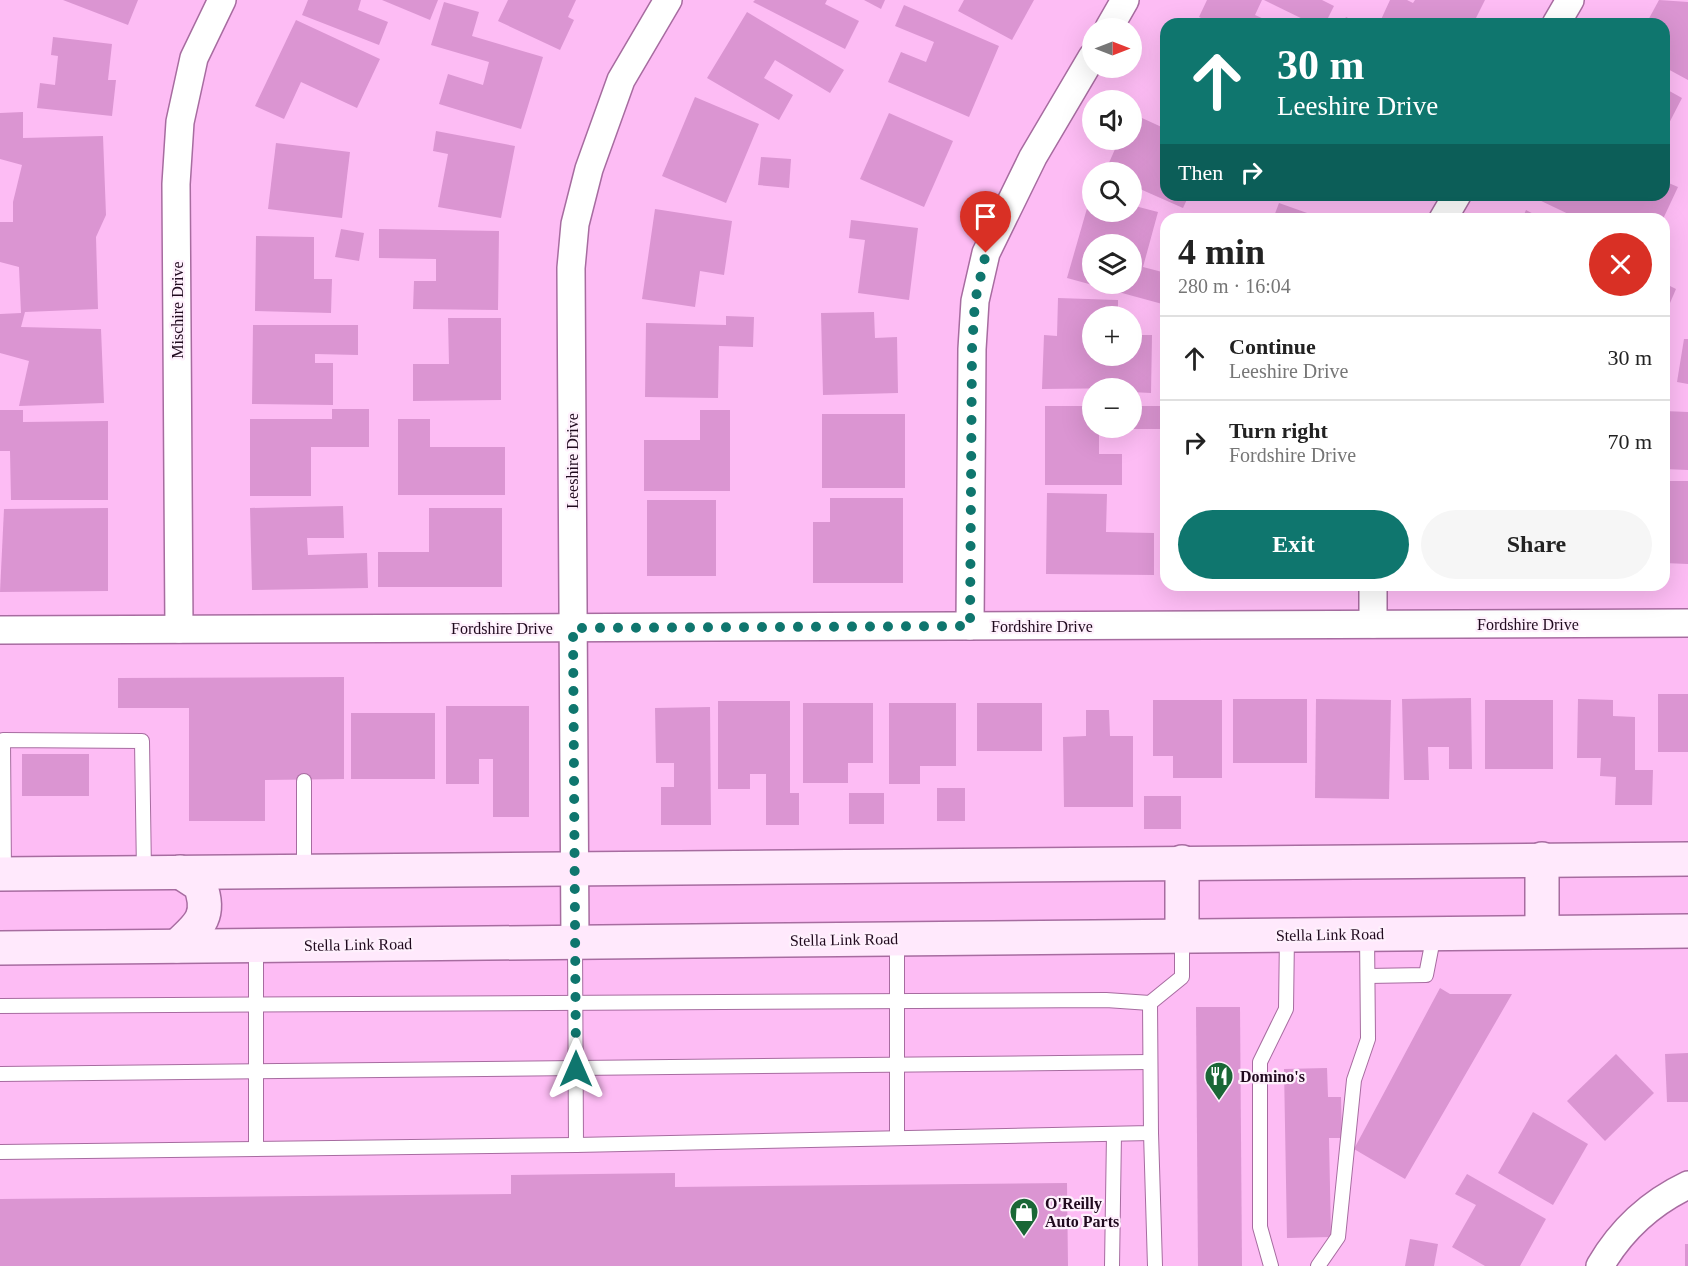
<!DOCTYPE html>
<meta charset="utf-8">
<style>
:root{--surface:#fff;--page:#f6f6f6;--text:#222;--muted:#767676;--line:#e0e0e0;--accent:#0f766e}
body{margin:0;font-family:Georgia,serif;background:var(--page);color:var(--text);height:100vh;display:flex;flex-direction:column;font-size:22px;white-space:nowrap}
*{box-sizing:border-box;margin:0}
p{font-size:20px;color:var(--muted)}
.icon{flex:none;width:33px;height:33px;fill:none;stroke:currentColor;stroke-width:2;stroke-linecap:round;stroke-linejoin:round}
.map{position:relative;flex:1;overflow:hidden}
.side{position:absolute;left:1160px;top:213px;width:510px;height:378px;display:flex;flex-direction:column;background:var(--surface);border-radius:18px;box-shadow:0 6px 24px #0002}
.side>*{flex:none}
.top-card{position:absolute;left:1160px;top:18px;width:510px;height:183px;border-radius:18px;box-shadow:0 6px 24px #0002;background:#0f766e;color:#fff;overflow:hidden}
.needle{width:39px;rotate:90deg}
.tools{position:absolute;left:1082px;top:18px;display:grid;gap:12px}
.tools a{display:grid;place-items:center;width:60px;height:60px;border-radius:50%;background:var(--surface);box-shadow:0 6px 24px #0002;font-size:30px}
.pin{position:absolute;display:grid;place-items:center;width:51px;height:51px;color:#fff;margin:-62px -26px;border-radius:50% 50% 50% 0;rotate:-45deg;box-shadow:0 0 6px #0007}
.pin .icon{rotate:45deg}
.me{position:absolute;width:66px;margin:-33px;rotate:0deg;stroke-linejoin:round;filter:drop-shadow(0 0 4px #0008)}
.turn{display:flex;align-items:center;gap:21px;height:126px;padding:0 18px;font-size:27px}
.turn .icon{width:78px;height:78px;stroke-width:2.5}
.turn b{display:block;font-size:42px;line-height:51px}
.then{display:flex;align-items:center;height:57px;padding:0 18px;background:#0003;gap:12px;font-size:22px}
.round{display:grid;place-items:center;flex:none;width:63px;height:63px;border-radius:32px;background:var(--page)}
.summary{display:flex;align-items:center;justify-content:space-between;height:102px;padding:0 18px}
h1{font-size:36px;font-weight:700;line-height:45px}
.primary-button{display:flex;gap:12px;margin-top:auto;padding:12px 18px}
.primary-button a{flex:1;height:69px;border-radius:36px;background:var(--accent);color:#fff;font-size:24px;font-weight:700;line-height:69px;text-align:center}
.primary-button a+a{background:var(--page);color:var(--text)}
ul{padding:0;list-style:none}
li{display:flex;align-items:center;gap:18px;height:84px;padding:0 18px;border-top:2px solid var(--line)}
li div{flex:1}
li b{display:block;font-size:22px}
li em{font-style:normal}
.map>svg:first-child{display:block}
.building{fill:#db95d2;fill-rule:evenodd}
.lines{fill:none;stroke-linecap:round;stroke-linejoin:round}
.lane-casing{stroke:#a76ca0;stroke-width:16}
.street-casing{stroke:#a76ca0;stroke-width:30}
.secondary-casing{stroke:#a76ca0;stroke-width:36}
.lane{stroke:#fff;stroke-width:14}
.street{stroke:#fff;stroke-width:27}
.secondary{stroke:#ffe9fc;stroke-width:33}
.route{stroke:#0f766e;stroke-width:10;stroke-dasharray:0 18}
.labels{text-anchor:middle;stroke-width:4.5;stroke-linejoin:round;paint-order:stroke}
.street-label{font-size:16px;fill:#200a1e;stroke:#fef0fc}
.poi-label{font-size:16px;font-weight:bold;fill:#200a1e;stroke:#fef0fc;text-anchor:start}
</style>
<div class="map">
<svg width="1688" height="1266" viewBox="0 0 1688 1266">
<rect width="100%" height="100%" fill="#fdbcf4"/>
<g class="building">
<polygon points="63,0 138,0 128,25"/>
<polygon points="308,0 361,0 358,10 388,22 379,45 302,15"/>
<polygon points="382,0 438,0 430,20"/>
<polygon points="508,0 576,0 568,17 574,20 560,50 498,21"/>
<polygon points="755,0 827,0 825,4 859,21 845,49 753,2"/>
<polygon points="864,0 885,0 881,9"/>
<polygon points="964,0 1034,0 1012,40 958,11"/>
<polygon points="1207,0 1262,0 1255,15 1275,24 1213,24 1199,17"/>
<polygon points="1264,0 1322,0 1334,6 1325,24 1313,24"/>
<polygon points="1390,0 1407,0 1413,3 1415,0 1485,0 1473,24 1379,24"/>
<polygon points="1659,0 1688,2 1688,80 1664,67 1664,24 1646,24"/>
<polygon points="444,2 479,12 472,36 543,57 521,129 439,104 448,74 483,85 489,62 431,45"/>
<polygon points="904,5 999,46 969,117 888,82 901,52 926,62 934,42 895,26"/>
<polygon points="747,12 844,70 830,93 775,60 764,78 793,95 779,120 707,78"/>
<polygon points="1346,17 1360,24 1342,24"/>
<polygon points="296,20 380,59 357,108 301,82 284,119 255,106"/>
<polygon points="53,37 112,44 108,80 116,80 112,116 37,108 40,83 55,85 58,56 51,55"/>
<polygon points="1664,88 1682,98 1664,133"/>
<polygon points="695,97 759,124 726,203 662,176"/>
<polygon points="23,112 23,138 103,136 106,215 96,237 98,309 25,312 21,327 101,329 104,403 19,406 29,361 0,353 0,314 21,313 19,267 0,262 0,222 13,222 13,202 22,165 0,159 0,113"/>
<polygon points="889,113 953,141 924,207 860,179"/>
<polygon points="1131,113 1166,129 1166,195 1189,195 1183,208 1131,185 1131,172 1105,172 1119,140 1131,140"/>
<polygon points="436,131 515,146 501,218 438,207 448,154 433,151"/>
<polygon points="276,143 350,152 342,218 268,209"/>
<polygon points="761,157 791,159 789,188 758,185"/>
<polygon points="1664,181 1678,187 1663,219 1579,219 1537,199 1538,195 1664,195"/>
<path d="M 1092,191 L 1092,212 L 1131,212 L 1131,205 L 1158,212 L 1143,267 L 1166,273 L 1166,305 L 1067,278 ZM 1092,244 L 1131,244 L 1131,284 L 1092,284 Z"/>
<polygon points="1279,203 1324,219 1273,219"/>
<polygon points="655,209 732,221 724,275 700,271 695,307 642,299"/>
<polygon points="1526,210 1543,219 1522,219"/>
<polygon points="851,220 918,228 909,300 858,293 865,240 849,238"/>
<polygon points="341,229 364,233 359,261 335,257"/>
<polygon points="379,229 499,231 498,310 413,309 414,281 436,281 436,259 379,258"/>
<polygon points="256,236 314,237 314,279 332,279 331,313 255,311"/>
<polygon points="1664,283 1676,289 1664,317"/>
<polygon points="1058,298 1118,300 1118,316 1092,316 1092,356 1131,356 1131,335 1152,335 1151,393 1131,392 1131,388 1042,389 1044,335 1057,336"/>
<polygon points="874,312 875,338 897,337 898,393 823,395 821,313"/>
<polygon points="726,316 754,317 753,347 719,346 718,398 645,397 646,323 726,325"/>
<polygon points="448,318 501,318 501,400 413,401 413,364 449,364"/>
<polygon points="253,325 358,325 358,355 315,354 315,363 333,363 333,405 252,404"/>
<polygon points="1684,339 1688,339 1688,384 1677,382"/>
<polygon points="1045,406 1092,406 1092,428 1099,428 1099,454 1122,454 1122,485 1045,485"/>
<rect x="1133" y="406" width="27" height="23"/>
<polygon points="332,409 369,409 369,447 311,447 311,496 250,496 250,419 332,419"/>
<polygon points="0,410 23,410 23,422 108,421 108,500 11,500 10,451 0,451"/>
<polygon points="700,410 730,410 730,491 644,491 644,440 700,440"/>
<polygon points="1664,411 1688,412 1688,470 1664,469"/>
<rect x="822" y="414" width="83" height="74"/>
<polygon points="398,419 430,419 430,447 505,447 505,495 398,495"/>
<polygon points="1664,481 1688,481 1688,564 1664,563"/>
<polygon points="1047,493 1107,494 1106,532 1154,533 1154,575 1046,574"/>
<polygon points="830,498 903,498 903,583 813,583 813,522 830,522"/>
<rect x="647" y="500" width="69" height="76"/>
<polygon points="343,506 344,538 307,538 308,555 367,553 368,588 252,590 250,508"/>
<polygon points="108,508 108,591 0,592 4,509"/>
<polygon points="429,508 502,508 502,587 378,587 378,552 429,552"/>
<polygon points="344,677 344,779 265,780 265,821 189,821 189,708 118,708 118,678"/>
<rect x="1658" y="694" width="30" height="58"/>
<polygon points="1471,698 1472,769 1449,769 1449,747 1428,747 1429,780 1404,780 1402,699"/>
<rect x="1233" y="699" width="74" height="64"/>
<polygon points="1316,699 1391,700 1389,799 1315,798"/>
<polygon points="1578,699 1613,700 1613,716 1635,717 1635,770 1653,770 1652,805 1615,805 1616,777 1600,776 1601,758 1577,758"/>
<polygon points="1153,700 1222,700 1222,778 1173,778 1173,756 1153,756"/>
<rect x="1485" y="700" width="68" height="69"/>
<polygon points="718,701 790,701 790,793 799,793 799,825 766,825 766,774 750,774 750,789 718,789"/>
<polygon points="803,703 873,703 873,763 848,763 848,783 803,783"/>
<polygon points="889,703 956,703 956,766 920,766 920,784 889,784"/>
<rect x="977" y="703" width="65" height="48"/>
<polygon points="446,706 529,706 529,817 493,817 493,759 479,759 479,784 446,784"/>
<polygon points="710,707 711,825 661,825 661,787 674,787 674,763 656,763 655,708"/>
<polygon points="1086,710 1109,710 1110,736 1133,736 1133,807 1064,807 1063,737 1086,736"/>
<rect x="351" y="713" width="84" height="66"/>
<rect x="22" y="754" width="67" height="42"/>
<rect x="937" y="788" width="28" height="33"/>
<rect x="849" y="793" width="35" height="31"/>
<rect x="1144" y="796" width="37" height="33"/>
<polygon points="1440,988 1450,994 1512,994 1405,1179 1354,1149"/>
<polygon points="1196,1007 1240,1007 1242,1266 1198,1266"/>
<polygon points="1688,1053 1688,1102 1667,1102 1665,1054"/>
<polygon points="1616,1054 1654,1093 1605,1141 1567,1101"/>
<polygon points="1327,1068 1328,1097 1341,1097 1342,1138 1329,1138 1331,1237 1287,1238 1284,1069"/>
<polygon points="1533,1112 1588,1144 1553,1205 1498,1173"/>
<polygon points="675,1173 675,1187 1067,1183 1068,1266 0,1266 0,1199 511,1194 511,1175"/>
<polygon points="1467,1174 1546,1219 1520,1266 1485,1266 1452,1247 1476,1205 1455,1194"/>
<polygon points="1410,1239 1438,1244 1434,1266 1405,1266"/>
<rect x="1685" y="1244" width="3" height="22"/>
</g>
<g class="lines">
<g class="lane-casing">
<g id="lane">
<polyline points="304,781 304,871"/>
<polyline points="4,874 3,740 142,741 144,872"/>
<polyline points="897,939 897,1137"/>
<polyline points="575,942 576,1145"/>
<polyline points="256,945 256,1149"/>
<polyline points="1368,976 1426,975 1434,934"/>
<polyline points="0,1006 1106,1000 1150,1003"/>
<polyline points="0,1074 1150,1062"/>
<polyline points="1151,1133 1155,1266"/>
<polyline points="0,1152 576,1145 1151,1133 1150,1003 1182,977 1182,936"/>
<polyline points="1112,1266 1114,1134"/>
<polyline points="1271,1266 1260,1227 1260,1062 1286,1009 1287,935"/>
<polyline points="1318,1266 1338,1237 1354,1080 1368,1039 1367,934"/>
</g>
</g>
<g class="street-casing">
<g id="street">
<polyline points="1556,24 1570,0"/>
<polyline points="1109,28 1125,0"/>
<polyline points="1443,219 1457,195"/>
<polyline points="1373,585 1373,624"/>
<polyline points="970,626 972,349 975,301 986,253 1033,157 1092,57"/>
<polyline points="179,629 176,184 180,122 194,58 222,0"/>
<polyline points="0,630 1688,623"/>
<polyline points="575,942 571,268 575,224 589,169 621,80 668,0"/>
<path d="M 1600,1266 C 1621,1230 1650,1203 1688,1185"/>
</g>
</g>
<g class="secondary-casing">
<g id="secondary">
<polyline points="1542,859 1542,932"/>
<polyline points="1182,862 1182,936"/>
<polyline points="0,874 1688,859"/>
<path d="M 177,946 C 199,926 212,916 200,885 L 180,872"/>
<polyline points="0,948 1688,931"/>
</g>
</g>
<use href="#lane" class="lane"/>
<use href="#street" class="street"/>
<use href="#secondary" class="secondary"/>
</g>
<g class="lines">
<polyline class="route" points="576,1069 573,628 970,626 972,349 975,301 986,253"/>
</g>
<defs>
<g id="restaurant-pin" transform="scale(1.5)"><path d="M0 17L-7.5 6A9.5 9.5 0 1 1 7.5 6Z" fill="#1a6736" stroke="#fef0fc"/><path d="M-5-6h1v4h1v-4h1v4h1v-4h1v5L-1.5 .5V6h-2V.5L-5-1ZM5-6V6H3V1.5H1.5Q1.5-4 5-6Z" fill="#fff"/></g>
<g id="shop-pin" transform="scale(1.5)"><path d="M0 17L-7.5 6A9.5 9.5 0 1 1 7.5 6Z" fill="#1a6736" stroke="#fef0fc"/><path d="M-5-2.5h2.3a2.7 3.5 0 0 1 5.4 0H5L5.5 6h-11ZM-1.5-2.5h3a1.5 2.3 0 0 0-3 0Z" fill="#fff"/></g>
</defs>
<g fill-rule="evenodd">
<use href="#restaurant-pin" x="1219" y="1076"/>
<use href="#shop-pin" x="1024" y="1212"/>
</g>
<g class="labels">
<g class="street-label">
<text transform="translate(177 310) rotate(-90)" y="6">Mischire Drive</text>
<text transform="translate(572 461) rotate(-90)" y="6">Leeshire Drive</text>
<text x="1528" y="630">Fordshire Drive</text>
<text x="1042" y="632">Fordshire Drive</text>
<text x="502" y="634">Fordshire Drive</text>
<text transform="translate(1330 934) rotate(-1)" y="6">Stella Link Road</text>
<text transform="translate(844 939) rotate(-1)" y="6">Stella Link Road</text>
<text transform="translate(358 944) rotate(-1)" y="6">Stella Link Road</text>
</g>
<g class="poi-label">
<text x="1240" y="1082">Domino's</text>
<text x="1045" y="1209">O'Reilly<tspan x="1045" dy="18">Auto Parts</tspan></text>
</g>
</g>
</svg>
<div class="tools">
<a><svg class="needle" viewBox="-14 -14 28 28"><path d="M0-13l5 13h-10z" fill="#e53935"/><path d="M0 13l5-13h-10z" fill="#767676"/></svg></a>
<a><svg class="icon" aria-label="sound" viewBox="0 0 24 24"><path d="M4 9h4l5-4v14l-5-4H4zM17 9q2 3 0 6"/></svg></a>
<a><svg class="icon" aria-label="search" viewBox="0 0 24 24"><circle cx="10" cy="10" r="6"/><path d="M15 15l6 6"/></svg></a>
<a><svg class="icon" aria-label="layers" viewBox="0 0 24 24"><path d="M12 4l9 5-9 5-9-5zM3 14l9 5 9-5"/></svg></a>
<a>+</a>
<a>−</a>
</div>
<div class="pin" style="left:986px;top:253px;background:#d93025"><svg class="icon" aria-label="arrive" viewBox="0 0 24 24"><path d="M6 21V4h12l-3 4 3 4H6"/></svg></div>
<svg class="me" style="left:576px;top:1069px" viewBox="-20 -20 40 40"><path d="M0-17L14 15 0 8-14 15z" fill="#0f766e" stroke="#fff" stroke-width="4"/></svg>
<div class="top-card">
<div class="turn"><svg class="icon" aria-label="ahead" viewBox="0 0 24 24"><path d="M12 20V5M6 11l6-6 6 6"/></svg><div><b>30 m</b>Leeshire Drive</div></div>
<div class="then">Then<svg class="icon" aria-label="right" viewBox="0 0 24 24"><path d="M7 20v-9h11M14 6l5 5-5 5"/></svg></div>
</div>
<section class="side">
<div class="summary"><div><h1>4 min</h1><p>280 m · 16:04</p></div><a class="round" style="background:#d93025;color:#fff"><svg class="icon" aria-label="close" viewBox="0 0 24 24"><path d="M6 6l12 12M18 6L6 18"/></svg></a></div>
<ul>
<li><svg class="icon" aria-label="ahead" viewBox="0 0 24 24"><path d="M12 20V5M6 11l6-6 6 6"/></svg><div><b>Continue</b><p>Leeshire Drive</p></div><em>30 m</em></li>
<li><svg class="icon" aria-label="right" viewBox="0 0 24 24"><path d="M7 20v-9h11M14 6l5 5-5 5"/></svg><div><b>Turn right</b><p>Fordshire Drive</p></div><em>70 m</em></li>
</ul>
<div class="primary-button"><a>Exit</a><a>Share</a></div>
</section>
</div>
